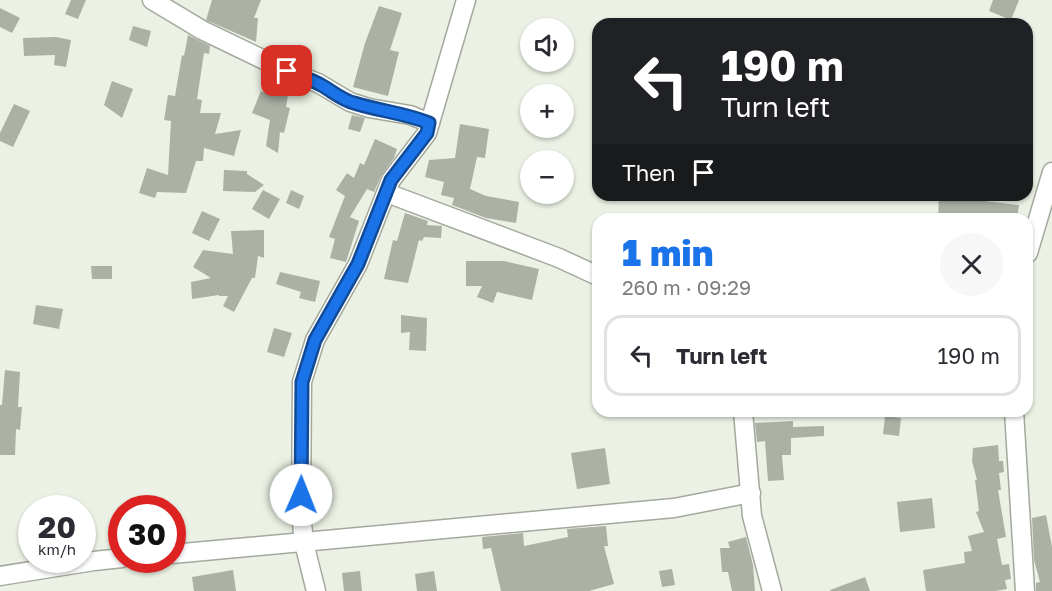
<!DOCTYPE html>
<meta charset="utf-8">
<style>
:root{--surface:#fff;--page:#f7f7f7;--text:#2b2b33;--muted:#7c7c81;--line:#e1e1e2;--accent:#1a73e8}
body{margin:0;font-family:"Golos Text",sans-serif;background:var(--page);color:var(--text);height:100vh;display:flex;flex-direction:column;font-size:22px;white-space:nowrap}
*{box-sizing:border-box;margin:0}
p{font-size:20px;color:var(--muted)}
.icon{flex:none;width:33px;height:33px;fill:none;stroke:currentColor;stroke-width:2;stroke-linecap:round;stroke-linejoin:round}
.map{position:relative;flex:1;overflow:hidden}
.side{position:absolute;left:592px;top:213px;width:441px;height:204px;display:flex;flex-direction:column;background:var(--surface);border-radius:18px;box-shadow:0 2px 4px #0004}
.side>*{flex:none}
.top-card{position:absolute;left:592px;top:18px;width:441px;height:183px;border-radius:18px;box-shadow:0 2px 4px #0004;background:#202124;color:#fff;overflow:hidden}
.controls{position:absolute;left:520px;top:18px;display:grid;gap:12px}
.controls a{display:grid;place-items:center;width:54px;height:54px;border-radius:50%;background:var(--surface);box-shadow:0 2px 4px #0004;font-size:30px}
.speed{position:absolute;left:18px;top:495px;display:flex;gap:12px;font-size:30px;font-weight:700;text-align:center}
.speed>*{display:grid;place-content:center;width:78px;height:78px;border-radius:50%;background:var(--surface);box-shadow:0 2px 4px #0004;line-height:1}
.speed small{font-size:15px;font-weight:400}
.speed .limit{border:9px solid #d22;background:#fff;color:#111}
.pin{position:absolute;display:grid;place-items:center;width:51px;height:51px;color:#fff;margin:-26px;border-radius:12px;box-shadow:0 3px 9px #0006}
.me{position:absolute;width:66px;margin:-33px;rotate:1deg;stroke-linejoin:round;filter:drop-shadow(0 0 4px #0008)}
.turn{display:flex;align-items:center;gap:21px;height:126px;padding:0 30px;font-size:27px}
.turn .icon{width:78px;height:78px;stroke-width:2.5}
.turn b{display:block;font-size:42px;line-height:51px}
.then{display:flex;align-items:center;height:57px;padding:0 30px;background:#0003;gap:12px;font-size:22px}
.round{display:grid;place-items:center;flex:none;width:63px;height:63px;border-radius:32px;background:var(--page)}
.overview{display:flex;align-items:center;justify-content:space-between;height:102px;padding:0 30px}
h1{font-size:36px;font-weight:800;line-height:45px;color:var(--accent)}
ul{padding:0;list-style:none}
li{display:flex;align-items:center;gap:18px;height:81px;margin:0 12px 9px;padding:0 18px;border:3px solid var(--line);border-radius:18px}
li div{flex:1}
li b{display:block;font-size:22px}
li em{font-style:normal}
.map>svg:first-child{display:block}
.building{fill:#acb1a5}
.lines{fill:none;stroke-linecap:round;stroke-linejoin:round}
.minor-casing{stroke:#a4a99d;stroke-width:21}
.minor{stroke:#fff;stroke-width:18}
.route-casing{stroke:#114b97;stroke-width:15}
.route{stroke:#1a73e8;stroke-width:10}
</style>
<div class="map">
<svg width="1052" height="591" viewBox="0 0 1052 591">
<rect width="100%" height="100%" fill="#ebf1e4"/>
<g class="building">
<polygon points="71,0 86,0 78,19 65,14"/>
<polygon points="212,0 261,0 254,18 258,18 256,42 206,20"/>
<polygon points="993,0 1019,0 1011,20 989,11"/>
<polygon points="379,6 402,13 390,50 399,52 388,96 353,87 365,43"/>
<polygon points="0,8 20,18 12,33 0,27"/>
<polygon points="133,26 151,31 147,47 129,40"/>
<polygon points="188,35 210,46 209,54 204,53 197,99 202,100 200,113 221,113 215,134 241,130 234,156 204,148 203,161 196,161 186,193 157,192 155,198 139,193 147,168 168,175 171,121 164,120 168,95 175,96 182,55 184,56"/>
<polygon points="56,37 71,40 66,67 54,65 55,55 24,56 23,38"/>
<polygon points="271,80 290,84 286,107 290,108 284,133 280,132 278,153 266,146 270,120 252,113 261,91 268,94"/>
<polygon points="112,81 133,89 122,118 104,105"/>
<polygon points="14,104 30,111 13,147 0,141 0,133"/>
<polygon points="352,115 365,118 360,132 348,129"/>
<polygon points="460,124 489,129 485,158 477,157 470,189 486,196 519,202 516,223 486,218 452,205 454,198 441,195 444,182 425,177 429,160 455,158"/>
<polygon points="375,139 397,149 394,158 381,176 374,192 367,189 350,217 359,221 346,262 330,258 335,239 329,237 345,196 336,190 347,173 354,178 360,163 364,165"/>
<polygon points="224,170 247,171 247,174 264,185 255,192 223,191"/>
<polygon points="263,190 280,199 269,219 252,209"/>
<polygon points="291,190 304,196 299,209 286,203"/>
<polygon points="939,195 977,195 976,200 1019,205 1017,219 938,219"/>
<polygon points="202,211 220,219 209,241 192,233"/>
<polygon points="405,213 428,221 427,225 442,226 441,238 424,237 422,241 419,240 408,283 384,279 393,240 397,241"/>
<polygon points="264,230 264,258 258,256 255,278 252,278 234,312 223,306 228,296 219,296 219,295 192,299 191,282 211,278 193,267 203,250 233,254 231,231"/>
<polygon points="466,261 504,261 539,269 532,300 497,292 493,303 477,297 482,286 466,286"/>
<polygon points="91,266 112,266 112,279 92,279"/>
<polygon points="280,272 320,281 315,302 299,298 301,292 276,284"/>
<polygon points="36,305 63,309 59,329 33,324"/>
<polygon points="401,315 427,318 426,351 409,350 410,332 401,333"/>
<polygon points="274,328 292,333 284,357 267,352"/>
<polygon points="5,370 20,372 18,407 22,407 20,430 16,429 15,455 0,455 0,405 2,405"/>
<polygon points="885,416 901,418 899,436 883,434"/>
<polygon points="793,421 793,427 824,426 824,436 791,438 791,455 782,455 784,480 768,481 765,441 757,442 755,423"/>
<polygon points="998,445 999,461 1003,461 1004,472 999,473 1001,490 998,490 1006,537 997,539 1002,565 1009,564 1011,579 1005,580 1007,589 995,591 926,591 923,570 965,563 964,552 972,551 968,536 984,532 976,512 979,511 975,480 977,480 972,461 973,448"/>
<polygon points="605,448 610,484 577,489 571,453"/>
<polygon points="932,498 935,528 900,532 897,502"/>
<polygon points="1046,515 1052,547 1052,591 1036,591 1036,583 1040,582 1034,560 1032,518"/>
<polygon points="606,526 608,546 604,546 614,584 589,591 501,591 491,548 483,549 482,537 523,533 524,546 568,537 567,529"/>
<polygon points="746,537 753,565 755,591 732,591 728,572 722,572 720,548 730,548 728,542"/>
<polygon points="672,569 675,585 662,587 659,571"/>
<polygon points="233,570 236,591 194,591 192,577"/>
<polygon points="360,571 362,591 344,591 342,573"/>
<polygon points="434,571 437,591 417,591 415,574"/>
<polygon points="865,577 870,591 830,591 830,590"/>
</g>
<g class="lines">
<g class="minor-casing">
<g id="minor">
<polyline points="152,0 202,30 287,71 318,83 350,102 369,108 410,115 430,123"/>
<polyline points="387,193 559,258 598,276"/>
<polyline points="1028,253 1052,172"/>
<polyline points="743,411 752,516 772,591"/>
<polyline points="1014,411 1025,591"/>
<polyline points="172,554 674,508 751,493"/>
<polyline points="0,576 94,561 122,558"/>
<polyline points="316,591 304,543 301,513 302,382 315,340 358,264 391,180 427,133 466,0"/>
</g>
</g>
<use href="#minor" class="minor"/>
</g>
<g class="lines">
<g class="route-casing">
<path id="route" d="M 287,71 C 298,76 311,79 321,85 C 332,91 342,100 354,103 C 379,111 405,113 429,123 L 427,133 L 391,180 L 358,264 L 315,340 L 302,382 L 301,495"/>
</g>
<use href="#route" class="route"/>
</g>
</svg>
<div class="controls">
<a><svg class="icon" aria-label="sound" viewBox="0 0 24 24"><path d="M4 9h4l5-4v14l-5-4H4zM17 9q2 3 0 6"/></svg></a>
<a>+</a>
<a>−</a>
</div>
<div class="speed"><div>20<small>km/h</small></div><div class="limit">30</div></div>
<div class="pin" style="left:287px;top:71px;background:#d93025"><svg class="icon" aria-label="arrive" viewBox="0 0 24 24"><path d="M6 21V4h12l-3 4 3 4H6"/></svg></div>
<svg class="me" style="left:301px;top:495px" viewBox="-20 -20 40 40"><circle r="19" fill="#fff"/><path d="M0-13L10 11 0 6-10 11z" fill="#1a73e8"/></svg>
<div class="top-card">
<div class="turn"><svg class="icon" aria-label="left" viewBox="0 0 24 24"><path d="M17 20v-9H6M10 6l-5 5 5 5"/></svg><div><b>190 m</b>Turn left</div></div>
<div class="then">Then<svg class="icon" aria-label="arrive" viewBox="0 0 24 24"><path d="M6 21V4h12l-3 4 3 4H6"/></svg></div>
</div>
<section class="side">
<div class="overview"><div><h1>1 min</h1><p>260 m · 09:29</p></div><a class="round"><svg class="icon" aria-label="close" viewBox="0 0 24 24"><path d="M6 6l12 12M18 6L6 18"/></svg></a></div>
<ul>
<li><svg class="icon" aria-label="left" viewBox="0 0 24 24"><path d="M17 20v-9H6M10 6l-5 5 5 5"/></svg><div><b>Turn left</b></div><em>190 m</em></li>
</ul>
</section>
</div>
